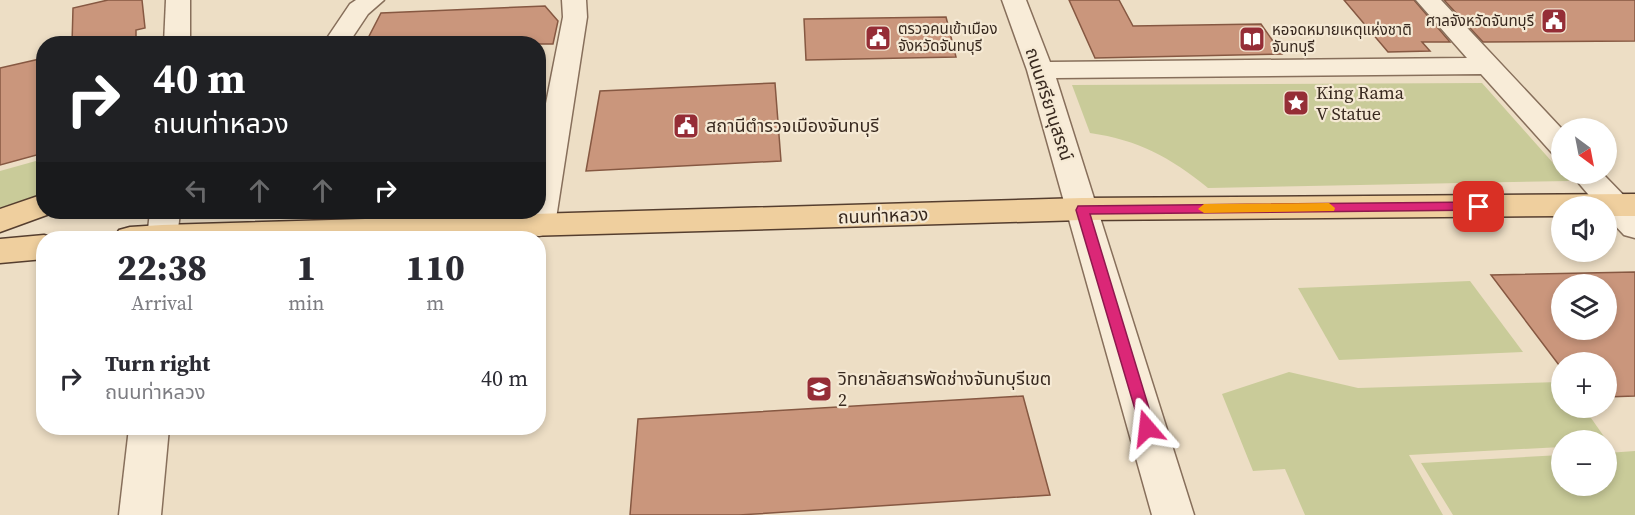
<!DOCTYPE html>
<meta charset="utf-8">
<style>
:root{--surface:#fff;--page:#f7f7f7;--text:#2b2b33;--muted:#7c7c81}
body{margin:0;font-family:"Source Serif 4","Noto Sans Thai",serif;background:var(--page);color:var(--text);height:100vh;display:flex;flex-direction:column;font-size:22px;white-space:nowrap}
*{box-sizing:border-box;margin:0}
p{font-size:20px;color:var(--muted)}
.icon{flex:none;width:33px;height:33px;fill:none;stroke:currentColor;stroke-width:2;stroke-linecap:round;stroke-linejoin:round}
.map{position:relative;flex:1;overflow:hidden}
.drawer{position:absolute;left:36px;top:231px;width:510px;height:204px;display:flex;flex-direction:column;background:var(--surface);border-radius:24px;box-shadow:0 3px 9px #0003}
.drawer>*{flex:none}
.top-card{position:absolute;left:36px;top:36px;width:510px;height:183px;border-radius:24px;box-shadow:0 3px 9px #0003;background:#202124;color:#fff;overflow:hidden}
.needle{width:39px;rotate:148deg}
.fabs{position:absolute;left:1551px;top:118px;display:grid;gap:12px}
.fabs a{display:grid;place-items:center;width:66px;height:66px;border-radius:50%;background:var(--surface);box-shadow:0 3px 9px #0003;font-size:30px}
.pin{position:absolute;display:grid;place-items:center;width:51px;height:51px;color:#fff;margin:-26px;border-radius:12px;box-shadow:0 3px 9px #0006}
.me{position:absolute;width:66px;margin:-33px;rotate:343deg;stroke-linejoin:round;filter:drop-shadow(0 0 4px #0008)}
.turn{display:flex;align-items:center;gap:21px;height:126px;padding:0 18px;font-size:27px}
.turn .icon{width:78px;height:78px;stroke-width:2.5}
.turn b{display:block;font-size:42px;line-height:51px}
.lanes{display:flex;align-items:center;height:57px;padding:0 18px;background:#0003;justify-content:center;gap:30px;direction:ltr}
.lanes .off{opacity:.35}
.eta{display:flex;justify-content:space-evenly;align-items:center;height:102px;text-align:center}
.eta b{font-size:36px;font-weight:800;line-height:42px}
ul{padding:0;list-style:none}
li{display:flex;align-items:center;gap:18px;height:90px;padding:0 18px}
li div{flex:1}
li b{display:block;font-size:22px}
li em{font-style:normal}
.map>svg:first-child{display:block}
.green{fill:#c9cb99}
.building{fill:#ca967c;stroke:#865842;stroke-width:1.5;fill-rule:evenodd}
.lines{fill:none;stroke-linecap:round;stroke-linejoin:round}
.minor-casing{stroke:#876f5b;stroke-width:3}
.major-casing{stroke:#553e2f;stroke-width:3}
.minor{fill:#f8ecd8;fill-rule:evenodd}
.major{fill:#efcf9e;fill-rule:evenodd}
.route{fill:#db2777;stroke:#8e194d;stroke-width:1.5}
.slow{fill:#f59e0b}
.labels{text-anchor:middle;stroke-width:4.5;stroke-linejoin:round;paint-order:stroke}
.far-poi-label{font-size:15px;fill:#38291f;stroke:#f5e9d4;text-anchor:start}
.poi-label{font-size:18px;fill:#38291f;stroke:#f5e9d4;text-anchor:start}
.street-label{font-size:18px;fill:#38291f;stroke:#f5e9d4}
</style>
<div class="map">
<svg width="1635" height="515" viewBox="0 0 1635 515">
<rect width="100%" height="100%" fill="#eddec5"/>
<g class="green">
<path d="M 1482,83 L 1569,181 L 1208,188 C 1170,157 1138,140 1090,133 L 1072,85 Z"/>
<polygon points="43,159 43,195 0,210 0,171"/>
<polygon points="1470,281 1523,352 1339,360 1298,288"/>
<polygon points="1289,372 1358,388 1561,382 1562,408 1584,408 1610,445 1607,445 1606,441 1562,441 1561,447 1409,455 1443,515 1305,515 1285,469 1253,471 1222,394"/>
<polygon points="1635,451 1635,515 1453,515 1421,463 1561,455 1562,486 1606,486 1607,453"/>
</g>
<g class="building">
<polygon points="108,0 142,0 145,28 136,30 136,44 72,44 73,8"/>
<polygon points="1069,0 1119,0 1133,26 1261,24 1282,54 1095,58"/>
<polygon points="1344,0 1414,0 1450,42 1422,42 1430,51 1388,52"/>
<polygon points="1444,0 1635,0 1635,41 1483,42"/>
<polygon points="545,6 558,21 553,44 365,44 381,13"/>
<polygon points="946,17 956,57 806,60 804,19"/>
<polygon points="44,58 44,153 0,165 0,68"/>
<polygon points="775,83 781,161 586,171 600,91"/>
<path d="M 1635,272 L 1635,396 L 1606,397 L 1606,363 L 1562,363 L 1562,369 L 1491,275 ZM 1562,285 L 1606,285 L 1606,330 L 1562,330 Z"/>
<polygon points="1023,396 1050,495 739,515 630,515 638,419"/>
</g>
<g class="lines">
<g class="minor-casing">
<g id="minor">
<polygon points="166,0 190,0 190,44 164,44"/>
<polygon points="356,0 384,0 368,14 348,44 323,44 350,4"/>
<polygon points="562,0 586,0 587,17 555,225 550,233 539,236 528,233 523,225 526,212 538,212 538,144 563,17"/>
<polygon points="1002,0 1026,0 1050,62 1467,58 1416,0 1441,0 1562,129 1562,156 1552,153 1481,74 1056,78 1194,515 1152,515 1027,70"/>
<polygon points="1571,174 1603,174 1635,207 1635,238 1624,235 1606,216 1606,207 1599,207"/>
<polygon points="150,212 180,212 177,238 147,238"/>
<polygon points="129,428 169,428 161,515 119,515"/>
</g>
</g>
<g class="major-casing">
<g id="major">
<polygon points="44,194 44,212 55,212 0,232 0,209"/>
<polygon points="1635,194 1635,216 1606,216 1606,207 1562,207 1562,216 1082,220 455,238 114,238 119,230 130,227 162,225 1082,198"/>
<polygon points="44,235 55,238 44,238 44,259 0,263 0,239"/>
</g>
</g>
<use href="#minor" class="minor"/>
<use href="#major" class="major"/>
</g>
<polygon class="route" points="1479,202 1484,204 1486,207 1484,210 1090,214 1155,428 1153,433 1147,435 1142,433 1076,210 1078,206"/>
<polygon class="slow" points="1329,203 1335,208 1334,211 1204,213 1198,209 1204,204"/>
<defs>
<g id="civic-square" transform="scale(1.35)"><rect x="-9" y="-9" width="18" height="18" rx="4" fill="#952d36" stroke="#f5e9d4"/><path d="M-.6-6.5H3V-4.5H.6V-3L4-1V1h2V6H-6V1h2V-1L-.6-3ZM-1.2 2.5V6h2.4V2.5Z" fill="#fff"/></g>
<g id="library-square" transform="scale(1.35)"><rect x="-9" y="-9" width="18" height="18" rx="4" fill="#952d36" stroke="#f5e9d4"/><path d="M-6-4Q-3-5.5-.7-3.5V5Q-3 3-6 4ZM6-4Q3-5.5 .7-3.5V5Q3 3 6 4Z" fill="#fff"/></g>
<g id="sight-square" transform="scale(1.35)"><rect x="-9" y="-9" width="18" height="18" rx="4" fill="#952d36" stroke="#f5e9d4"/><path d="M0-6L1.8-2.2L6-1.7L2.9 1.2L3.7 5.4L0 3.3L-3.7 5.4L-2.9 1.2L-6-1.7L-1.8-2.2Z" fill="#fff"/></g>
<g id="university-square" transform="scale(1.35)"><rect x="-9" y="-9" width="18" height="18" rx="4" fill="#952d36" stroke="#f5e9d4"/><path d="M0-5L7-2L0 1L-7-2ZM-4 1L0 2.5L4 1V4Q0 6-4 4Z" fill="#fff"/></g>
</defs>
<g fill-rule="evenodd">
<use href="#civic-square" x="1554" y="21"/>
<use href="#civic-square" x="878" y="38"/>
<use href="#library-square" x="1252" y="39"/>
<use href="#sight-square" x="1296" y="103"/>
<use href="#civic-square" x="686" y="126"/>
<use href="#university-square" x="819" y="389"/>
</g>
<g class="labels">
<g class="far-poi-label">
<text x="1534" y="26" text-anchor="end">ศาลจังหวัดจันทบุรี</text>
<text x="898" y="34">ตรวจคนเข้าเมือง<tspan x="898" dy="17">จังหวัดจันทบุรี</tspan></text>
<text x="1272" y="35">หอจดหมายเหตุแห่งชาติ<tspan x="1272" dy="17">จันทบุรี</tspan></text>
</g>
<g class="poi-label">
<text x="1316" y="99">King Rama<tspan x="1316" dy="21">V Statue</tspan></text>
<text x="706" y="132">สถานีตำรวจเมืองจันทบุรี</text>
<text x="838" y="385">วิทยาลัยสารพัดช่างจันทบุรีเขต<tspan x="838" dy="21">2</tspan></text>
</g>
<g class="street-label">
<text transform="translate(1049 104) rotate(72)" y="6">ถนนศรียานุสรณ์</text>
<text transform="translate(883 216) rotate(-2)" y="6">ถนนท่าหลวง</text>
</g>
</g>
</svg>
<div class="fabs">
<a><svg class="needle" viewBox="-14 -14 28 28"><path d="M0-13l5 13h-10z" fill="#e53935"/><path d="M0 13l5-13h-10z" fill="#7c7c81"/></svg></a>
<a><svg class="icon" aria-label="sound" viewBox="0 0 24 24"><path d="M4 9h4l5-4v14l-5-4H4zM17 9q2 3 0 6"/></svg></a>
<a><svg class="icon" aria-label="layers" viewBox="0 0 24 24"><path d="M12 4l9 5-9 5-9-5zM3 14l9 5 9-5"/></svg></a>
<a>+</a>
<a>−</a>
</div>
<div class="pin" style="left:1479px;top:207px;background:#d93025"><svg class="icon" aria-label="arrive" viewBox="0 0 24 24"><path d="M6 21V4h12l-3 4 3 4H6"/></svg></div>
<svg class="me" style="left:1147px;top:428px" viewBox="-20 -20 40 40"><path d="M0-17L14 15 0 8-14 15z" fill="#db2777" stroke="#fff" stroke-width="4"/></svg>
<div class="top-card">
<div class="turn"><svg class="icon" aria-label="right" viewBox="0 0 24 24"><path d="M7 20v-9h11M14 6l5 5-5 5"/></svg><div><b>40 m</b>ถนนท่าหลวง</div></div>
<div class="lanes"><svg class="icon off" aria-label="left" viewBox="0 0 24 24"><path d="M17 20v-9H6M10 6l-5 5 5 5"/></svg><svg class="icon off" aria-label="ahead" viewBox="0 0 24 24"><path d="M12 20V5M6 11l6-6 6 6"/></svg><svg class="icon off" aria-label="ahead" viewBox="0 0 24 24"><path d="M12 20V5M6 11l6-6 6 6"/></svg><svg class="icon" aria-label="right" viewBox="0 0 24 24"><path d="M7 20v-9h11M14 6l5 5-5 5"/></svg></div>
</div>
<section class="drawer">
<div class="eta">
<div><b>22:38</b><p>Arrival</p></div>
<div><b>1</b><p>min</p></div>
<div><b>110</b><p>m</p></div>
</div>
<ul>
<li><svg class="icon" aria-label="right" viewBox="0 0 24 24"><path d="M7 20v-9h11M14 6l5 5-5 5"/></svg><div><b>Turn right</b><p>ถนนท่าหลวง</p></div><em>40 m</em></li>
</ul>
</section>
</div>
